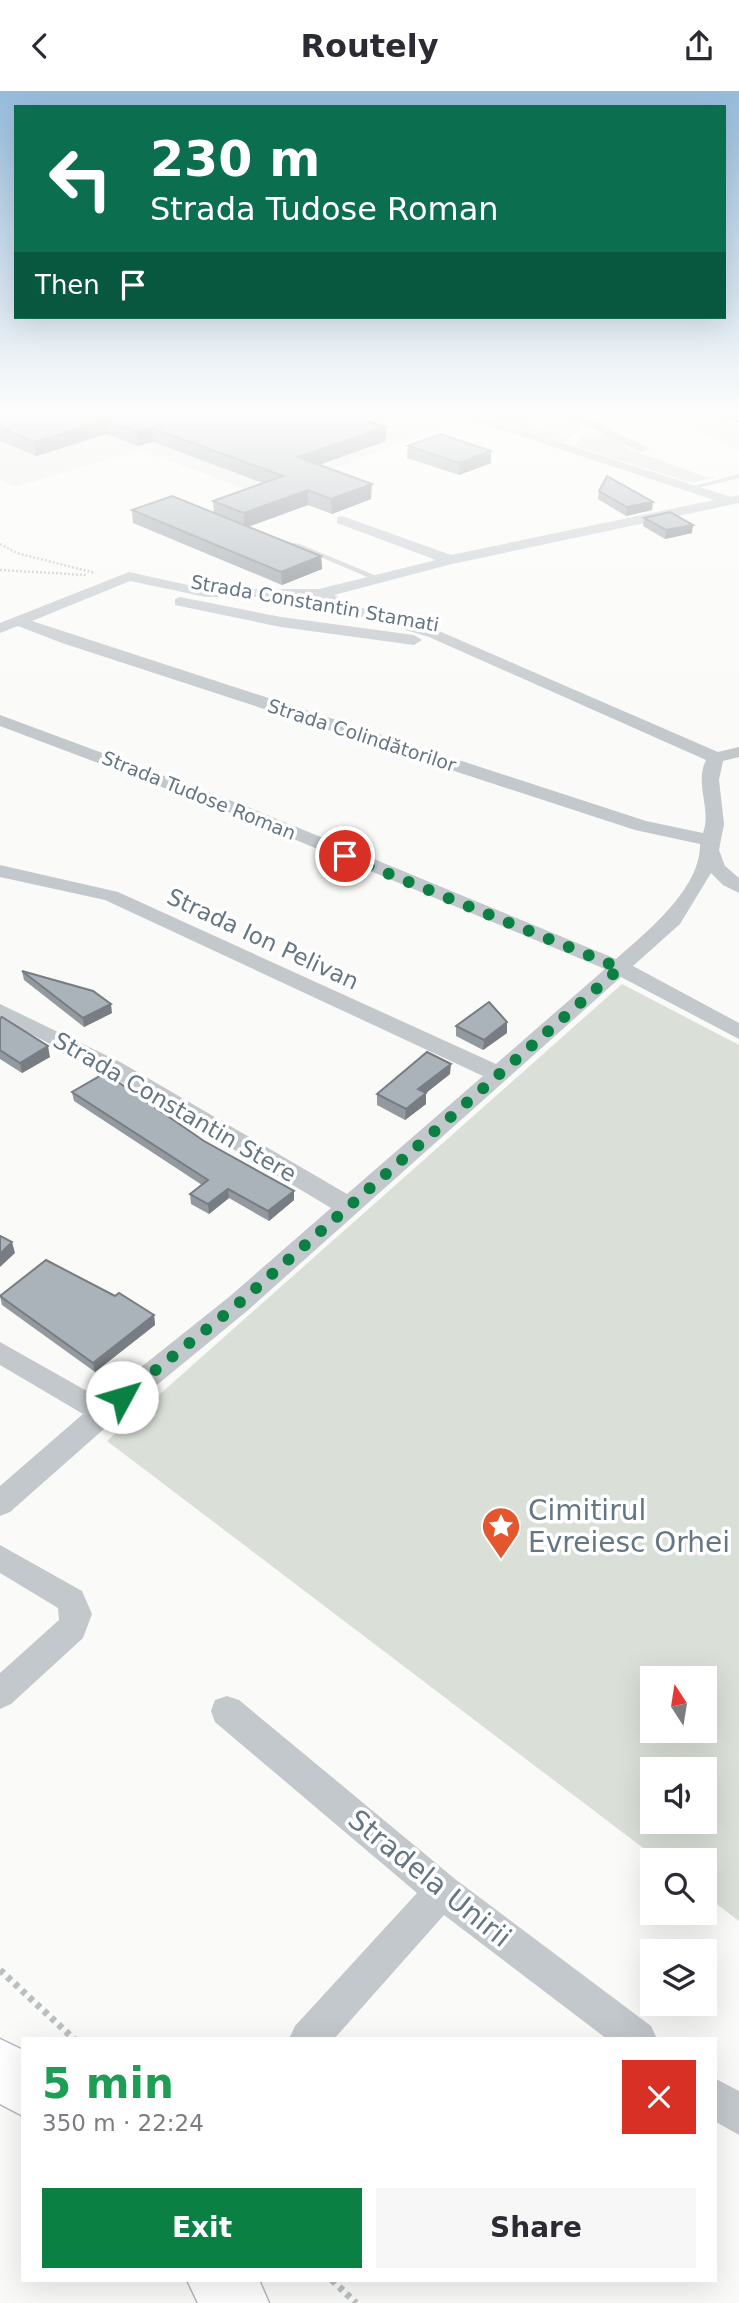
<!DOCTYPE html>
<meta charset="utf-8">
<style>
:root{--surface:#fff;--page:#f7f7f7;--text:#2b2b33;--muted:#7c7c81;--accent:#0b8043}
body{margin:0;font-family:"DejaVu Sans",sans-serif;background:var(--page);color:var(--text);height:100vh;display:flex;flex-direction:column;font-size:26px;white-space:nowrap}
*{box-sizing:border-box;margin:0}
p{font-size:23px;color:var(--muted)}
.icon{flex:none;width:38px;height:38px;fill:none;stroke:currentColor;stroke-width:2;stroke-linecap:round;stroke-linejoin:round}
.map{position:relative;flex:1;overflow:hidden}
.side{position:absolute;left:21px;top:1946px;width:696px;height:245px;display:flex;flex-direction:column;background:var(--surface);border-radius:0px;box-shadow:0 7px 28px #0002}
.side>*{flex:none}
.top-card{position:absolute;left:14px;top:14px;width:712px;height:214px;border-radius:0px;box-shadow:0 7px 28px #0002;background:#0b6e4f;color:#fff;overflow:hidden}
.needle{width:46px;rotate:348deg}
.buttons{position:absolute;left:640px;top:1575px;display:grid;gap:14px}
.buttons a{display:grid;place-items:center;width:77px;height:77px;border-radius:0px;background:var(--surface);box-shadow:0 7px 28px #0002;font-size:35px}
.pin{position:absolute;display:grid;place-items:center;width:60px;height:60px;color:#fff;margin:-30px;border:4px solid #fff;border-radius:50%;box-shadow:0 2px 7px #0007}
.me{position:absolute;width:77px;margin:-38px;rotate:51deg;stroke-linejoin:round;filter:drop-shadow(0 0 5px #0008)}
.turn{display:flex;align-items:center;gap:24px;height:147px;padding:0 21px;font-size:32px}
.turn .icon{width:91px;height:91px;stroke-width:2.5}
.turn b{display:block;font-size:49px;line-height:60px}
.then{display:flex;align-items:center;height:66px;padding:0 21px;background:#0003;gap:14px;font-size:26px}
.round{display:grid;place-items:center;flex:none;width:74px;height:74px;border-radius:0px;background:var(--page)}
.overview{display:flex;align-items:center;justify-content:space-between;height:119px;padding:0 21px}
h1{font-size:42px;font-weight:700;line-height:52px;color:#1e9e55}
.action{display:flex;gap:14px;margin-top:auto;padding:14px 21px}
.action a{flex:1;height:80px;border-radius:0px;background:var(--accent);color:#fff;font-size:28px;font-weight:700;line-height:80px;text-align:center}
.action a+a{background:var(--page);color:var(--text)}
header{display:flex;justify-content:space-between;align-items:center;height:91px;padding:0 21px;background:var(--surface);font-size:32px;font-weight:700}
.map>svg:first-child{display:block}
.built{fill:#e8e9e9}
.green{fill:#dadfd7;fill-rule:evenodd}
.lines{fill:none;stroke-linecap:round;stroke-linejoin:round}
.secondary-casing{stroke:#b3babf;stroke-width:3}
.path-far1{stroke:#bbbfc2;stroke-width:2.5;stroke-dasharray:2 2;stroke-linecap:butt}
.path{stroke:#bbbfc2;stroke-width:7;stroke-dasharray:5 5;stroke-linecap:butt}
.lane{fill:#c3c8cc;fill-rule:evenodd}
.street{fill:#c3c8cc;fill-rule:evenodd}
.secondary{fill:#fff;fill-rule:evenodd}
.wall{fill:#929a9f}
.shaded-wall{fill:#777d82}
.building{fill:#aab3b9;stroke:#777d82;stroke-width:2}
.route{stroke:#0b8043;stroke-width:12;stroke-dasharray:0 21.6}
.labels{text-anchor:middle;stroke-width:7;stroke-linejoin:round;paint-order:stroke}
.far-street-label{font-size:19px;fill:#657683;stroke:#fff}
.street-label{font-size:23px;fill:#657683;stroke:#fff}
.near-poi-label{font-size:28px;fill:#657683;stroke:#fff;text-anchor:start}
.near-street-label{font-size:28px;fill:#657683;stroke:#fff}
</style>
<header><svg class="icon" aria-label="back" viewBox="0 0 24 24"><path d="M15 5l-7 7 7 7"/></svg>Routely<svg class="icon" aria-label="share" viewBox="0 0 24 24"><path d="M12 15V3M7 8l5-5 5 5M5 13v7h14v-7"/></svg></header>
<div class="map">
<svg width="739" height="2212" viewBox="0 0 739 2212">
<rect width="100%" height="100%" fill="#fafaf8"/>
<g class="built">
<polygon points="0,321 428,321 459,331 261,404 140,359 15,396 0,389"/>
<polygon points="502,321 558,321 580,331 568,343 562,344 495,323"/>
<polygon points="665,321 739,321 739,360"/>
</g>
<g class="green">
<polygon points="467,321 502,321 496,323 562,344 568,343 580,331 582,335 564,352"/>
<path d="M 585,343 C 599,341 617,346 626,357 L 706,386 L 715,386 L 693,392 L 574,355 Z"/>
<path d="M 622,893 L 739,954 L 739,1830 L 705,1804 L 705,1769 L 659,1769 L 107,1350 ZM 653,1587 L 705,1587 L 705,1640 L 653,1640 ZM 653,1678 L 705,1678 L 705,1731 L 653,1731 Z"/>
</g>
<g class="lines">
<g class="secondary-casing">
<g id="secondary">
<polygon points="0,1948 23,1959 23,2025 0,2013"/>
<polygon points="187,2189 259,2189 269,2212 198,2212"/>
</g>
</g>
<g class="path-far1">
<polyline points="0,453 17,462 95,482"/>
<polyline points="0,479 86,484"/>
</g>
<g class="path">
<polyline points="0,1879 74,1948"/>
<polyline points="332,2189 356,2212"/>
</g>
<g class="lane">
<polygon points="739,383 739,387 690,399 687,397"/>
<polygon points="274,449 300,453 386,489 379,491 297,456 272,452 270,451"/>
</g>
<g class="street">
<path d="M 448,321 L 465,321 L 731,406 L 739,404 L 739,412 L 452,473 L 334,504 L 356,515 L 439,540 L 718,661 L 739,656 L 739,666 L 723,670 L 719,689 L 724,733 L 719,759 L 725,775 L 739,787 L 739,802 L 723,794 L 711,782 L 680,833 L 633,875 L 739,932 L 739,948 L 621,886 L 247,1220 L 113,1330 L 10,1421 L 0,1425 L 0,1395 L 83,1323 L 0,1274 L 0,1251 L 101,1308 L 229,1206 L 331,1117 L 106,982 L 0,927 L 0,913 L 122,972 L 347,1103 L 483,985 L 105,809 L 0,786 L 0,774 L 118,801 L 496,973 L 605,878 L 236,724 L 0,635 L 0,624 L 248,716 L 616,868 C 647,841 701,797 700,753 L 635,739 L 62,552 L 18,535 L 0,542 L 0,532 L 129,481 L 206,498 L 319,498 L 436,469 L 337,432 L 337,426 L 342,425 L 451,464 L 714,409 ZM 130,490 L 206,506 L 316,506 L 346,521 L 429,546 L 706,669 C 694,693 712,718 703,742 L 646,730 L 32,530 Z"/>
<polygon points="560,321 575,321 650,358 640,361"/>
<polygon points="180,506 281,526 414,544 422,549 414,554 281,536 175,514 175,508"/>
<polygon points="0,1454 82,1500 92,1523 83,1547 11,1613 0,1618 0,1582 59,1529 58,1517 0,1482"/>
<polygon points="227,1605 239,1609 455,1788 651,1935 657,1948 607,1948 444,1824 334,1948 289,1948 295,1935 417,1802 215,1631 211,1620 215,1609"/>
<polygon points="716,1988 739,2000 739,2044 716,2031"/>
</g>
<use href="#secondary" class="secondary"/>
</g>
<g class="wall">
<polygon points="0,321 341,321 386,350 318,374 371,408 332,423 308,414 248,436 321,465 322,478 282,494 133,432 132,419 214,422 213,410 263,392 153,351 138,355 106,343 36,365 0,350"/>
<polygon points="717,321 739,321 739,332"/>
<polygon points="408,355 491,360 491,372 459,384 407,367"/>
<polygon points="599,400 652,419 626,425 598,408"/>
<polygon points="644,427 692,442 665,448 643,435"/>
<polygon points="22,880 112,922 84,936 24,889"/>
<polygon points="0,927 50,966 22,982 0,968"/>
<polygon points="507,931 507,942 483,959 456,945 456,935"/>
<polygon points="450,983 426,1002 426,1013 405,1029 377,1014 377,1003"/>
<polygon points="72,1001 204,1050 294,1100 294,1109 269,1130 229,1107 209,1123 191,1113 190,1103 202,1094 74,1010"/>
<polygon points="0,1205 115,1205 154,1224 155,1234 95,1281 2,1214"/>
</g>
<g class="shaded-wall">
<polygon points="105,329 106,343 36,365 34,351"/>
<polygon points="386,336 386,350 299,381 298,366"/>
<polygon points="152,337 153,351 138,355 137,341"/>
<polygon points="491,360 491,372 459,384 459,372"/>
<polygon points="372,393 371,408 332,423 331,408"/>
<polygon points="308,399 308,414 244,437 244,422"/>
<polygon points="653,411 652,419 626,425 627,416"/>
<polygon points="693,434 692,442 665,448 666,439"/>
<polygon points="321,465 322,478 282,494 281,481"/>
<polygon points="111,913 112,922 84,936 83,927"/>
<polygon points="507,931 507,942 483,959 484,949"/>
<polygon points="48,955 50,966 22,982 20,972"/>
<polygon points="451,973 450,983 426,1002 426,1013 405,1029 406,1018 418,998"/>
<polygon points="228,1098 229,1107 209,1123 208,1113"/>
<polygon points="294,1100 294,1109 269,1130 268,1120"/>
<polygon points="12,1151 15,1162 0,1176 0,1163"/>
<polygon points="154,1224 155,1234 95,1281 93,1272"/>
</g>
<g class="building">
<polygon points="0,321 214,321 216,322 218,321 341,321 386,336 298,366 372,393 331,408 308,399 244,422 213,410 283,385 152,337 137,341 105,329 34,351 0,336"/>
<polygon points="440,343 491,360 459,372 408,355"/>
<polygon points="607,385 653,411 627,416 599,400"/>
<polygon points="172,405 321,465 281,481 132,419"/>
<polygon points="670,421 693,434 666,439 644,427"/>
<polygon points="22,880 93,900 111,913 83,927"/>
<polygon points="489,911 507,931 484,949 456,935"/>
<polygon points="2,926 48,955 20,972 0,959 0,927"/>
<polygon points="427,961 451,973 418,998 426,1002 406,1018 377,1003"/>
<polygon points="105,982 204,1050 294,1100 268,1120 228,1098 208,1113 190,1103 208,1089 72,1001"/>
<polygon points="0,1145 12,1151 0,1163"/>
<polygon points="46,1169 115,1205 119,1202 154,1224 93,1272 0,1205"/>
</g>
<linearGradient id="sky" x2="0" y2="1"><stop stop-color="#96bcdc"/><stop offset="0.51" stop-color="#fdfdfc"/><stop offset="1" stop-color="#fdfdfc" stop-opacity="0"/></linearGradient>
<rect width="739" height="630" fill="url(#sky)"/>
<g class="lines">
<polyline class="route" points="122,1306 238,1213 620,877 345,765"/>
</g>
<defs>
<g id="sight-pin" transform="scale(2.0125)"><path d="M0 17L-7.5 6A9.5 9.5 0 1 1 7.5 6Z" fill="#e4572e" stroke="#fff"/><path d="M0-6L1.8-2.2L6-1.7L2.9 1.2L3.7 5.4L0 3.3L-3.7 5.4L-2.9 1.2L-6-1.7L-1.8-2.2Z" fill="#fff"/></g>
</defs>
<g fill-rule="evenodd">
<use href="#sight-pin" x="501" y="1435"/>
</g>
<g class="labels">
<g class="far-street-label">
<text transform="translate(315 512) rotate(10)" y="7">Strada Constantin Stamati</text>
<text transform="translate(362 644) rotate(18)" y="7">Strada Colindătorilor</text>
<text transform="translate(199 704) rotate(22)" y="7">Strada Tudose Roman</text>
</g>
<g class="street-label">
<text transform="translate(263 848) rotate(25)" y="8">Strada Ion Pelivan</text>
<text transform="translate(175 1016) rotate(30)" y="8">Strada Constantin Stere</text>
</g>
<g class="near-poi-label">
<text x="528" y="1429">Cimitirul<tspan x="528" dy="32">Evreiesc Orhei</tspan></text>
</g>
<g class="near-street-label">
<text transform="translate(430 1787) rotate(39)" y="10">Stradela Unirii</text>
</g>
</g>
</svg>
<div class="buttons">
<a><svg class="needle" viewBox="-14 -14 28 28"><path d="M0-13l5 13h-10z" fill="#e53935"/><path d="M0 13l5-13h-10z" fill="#7c7c81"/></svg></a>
<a><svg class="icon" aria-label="sound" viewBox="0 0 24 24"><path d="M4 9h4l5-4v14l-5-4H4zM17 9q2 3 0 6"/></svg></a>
<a><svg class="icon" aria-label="search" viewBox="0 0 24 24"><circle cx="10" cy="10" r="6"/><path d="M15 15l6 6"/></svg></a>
<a><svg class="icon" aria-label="layers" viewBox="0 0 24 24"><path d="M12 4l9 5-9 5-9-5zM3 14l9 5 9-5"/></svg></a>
</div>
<div class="pin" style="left:345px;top:765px;background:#d93025"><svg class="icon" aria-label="arrive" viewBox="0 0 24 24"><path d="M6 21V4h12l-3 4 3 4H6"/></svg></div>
<svg class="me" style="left:122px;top:1306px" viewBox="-20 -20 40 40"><circle r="19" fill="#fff"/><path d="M0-13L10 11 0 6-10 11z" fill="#0b8043"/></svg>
<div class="top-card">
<div class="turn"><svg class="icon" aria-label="left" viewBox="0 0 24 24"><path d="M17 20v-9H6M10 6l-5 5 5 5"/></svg><div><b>230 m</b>Strada Tudose Roman</div></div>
<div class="then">Then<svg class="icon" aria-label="arrive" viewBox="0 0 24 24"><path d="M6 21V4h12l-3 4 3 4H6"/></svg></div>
</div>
<section class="side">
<div class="overview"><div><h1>5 min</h1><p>350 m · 22:24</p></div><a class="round" style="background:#d93025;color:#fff"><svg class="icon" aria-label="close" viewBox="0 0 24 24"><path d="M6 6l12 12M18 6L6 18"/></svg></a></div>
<div class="action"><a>Exit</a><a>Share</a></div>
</section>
</div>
